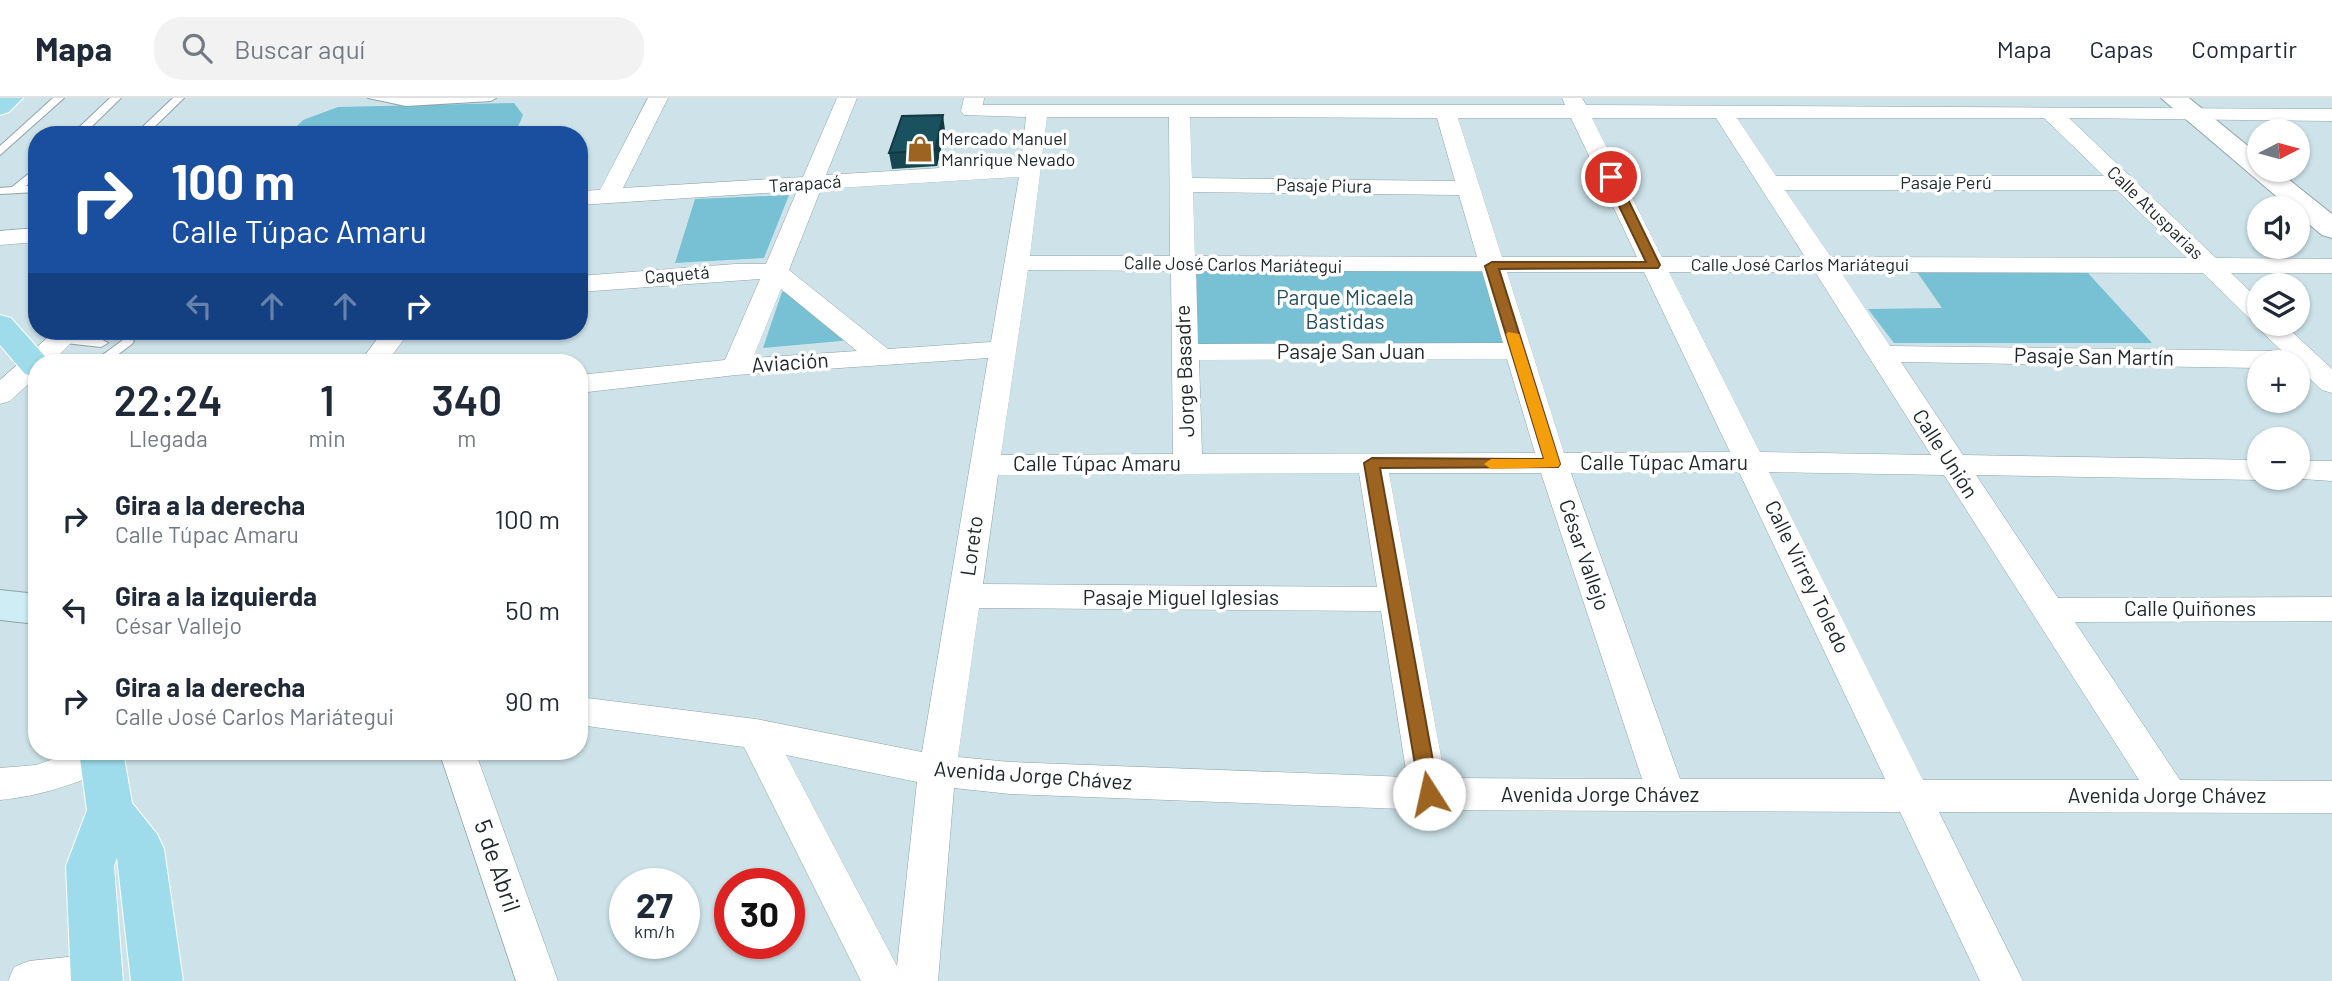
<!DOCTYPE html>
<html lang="es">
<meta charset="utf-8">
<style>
:root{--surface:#fff;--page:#f2f2f3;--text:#1f2937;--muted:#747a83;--line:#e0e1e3}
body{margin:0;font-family:Barlow,sans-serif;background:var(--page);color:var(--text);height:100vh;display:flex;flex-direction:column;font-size:26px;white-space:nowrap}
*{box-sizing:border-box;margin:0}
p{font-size:23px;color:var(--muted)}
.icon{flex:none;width:38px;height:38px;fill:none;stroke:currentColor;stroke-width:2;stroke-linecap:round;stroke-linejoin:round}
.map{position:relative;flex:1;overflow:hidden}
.sheet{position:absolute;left:28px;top:256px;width:560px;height:406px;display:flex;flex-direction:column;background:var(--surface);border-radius:28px;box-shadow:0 2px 5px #0004}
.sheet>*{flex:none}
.banner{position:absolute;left:28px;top:28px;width:560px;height:214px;border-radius:28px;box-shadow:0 2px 5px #0004;background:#1a4fa0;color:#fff;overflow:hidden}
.needle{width:46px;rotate:84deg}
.buttons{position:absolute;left:2247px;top:21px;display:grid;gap:14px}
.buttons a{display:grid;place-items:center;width:63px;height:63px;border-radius:50%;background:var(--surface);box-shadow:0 2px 5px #0004;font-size:35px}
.speed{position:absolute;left:609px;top:770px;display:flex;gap:14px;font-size:35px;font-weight:700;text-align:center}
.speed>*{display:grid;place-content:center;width:91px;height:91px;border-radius:50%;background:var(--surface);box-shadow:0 2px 5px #0004;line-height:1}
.speed small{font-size:18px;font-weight:400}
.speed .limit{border:10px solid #d22;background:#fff;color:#111}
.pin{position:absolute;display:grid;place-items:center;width:60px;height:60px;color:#fff;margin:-30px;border:4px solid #fff;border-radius:50%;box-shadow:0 2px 7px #0007}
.me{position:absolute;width:77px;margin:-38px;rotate:350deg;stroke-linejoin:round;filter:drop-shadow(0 0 5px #0008)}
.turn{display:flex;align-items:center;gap:24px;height:147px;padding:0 28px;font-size:32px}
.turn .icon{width:91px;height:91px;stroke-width:2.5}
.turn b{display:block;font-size:49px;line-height:60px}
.lanes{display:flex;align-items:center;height:66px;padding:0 28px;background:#0003;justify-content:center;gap:35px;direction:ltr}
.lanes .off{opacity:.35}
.eta{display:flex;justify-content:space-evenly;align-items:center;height:119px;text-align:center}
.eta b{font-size:42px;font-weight:600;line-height:49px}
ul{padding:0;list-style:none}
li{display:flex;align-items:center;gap:21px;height:91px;padding:0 28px}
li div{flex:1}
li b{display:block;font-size:26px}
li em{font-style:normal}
header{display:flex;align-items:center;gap:42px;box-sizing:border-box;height:98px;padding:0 35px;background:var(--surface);border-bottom:2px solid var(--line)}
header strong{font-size:33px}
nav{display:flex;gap:38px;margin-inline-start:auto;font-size:24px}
.search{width:490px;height:63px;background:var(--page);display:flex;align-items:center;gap:18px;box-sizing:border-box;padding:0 24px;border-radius:28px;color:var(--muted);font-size:26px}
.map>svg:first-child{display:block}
.green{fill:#78c0d4}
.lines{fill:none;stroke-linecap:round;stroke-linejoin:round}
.service-casing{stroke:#8fa3a9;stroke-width:2}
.minor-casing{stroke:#8fa3a9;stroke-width:1}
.tertiary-casing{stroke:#8fa3a9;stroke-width:2}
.secondary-casing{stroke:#8fa3a9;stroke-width:2}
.primary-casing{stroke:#fff;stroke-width:2}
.service{fill:#fff;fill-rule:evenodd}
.minor{fill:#fff;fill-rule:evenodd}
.tertiary{fill:#fff;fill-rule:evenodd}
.secondary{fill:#cfedf5;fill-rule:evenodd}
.primary{fill:#9fdceb;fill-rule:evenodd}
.wall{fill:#164652}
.shaded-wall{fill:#123942}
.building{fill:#19515f;stroke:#123942;stroke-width:2}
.route{fill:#9c6420;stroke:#654115;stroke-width:2}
.slow{fill:#f59e0b}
.labels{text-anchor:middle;stroke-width:7;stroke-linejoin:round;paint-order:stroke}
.far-poi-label{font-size:18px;fill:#21292b;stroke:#fff;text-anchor:start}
.far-street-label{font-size:18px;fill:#21292b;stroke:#fff}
.park-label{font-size:21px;fill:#23505c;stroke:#fff}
.street-label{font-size:21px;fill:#21292b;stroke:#fff}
.near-street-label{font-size:24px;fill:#21292b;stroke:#fff}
</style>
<header>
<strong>Mapa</strong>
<div class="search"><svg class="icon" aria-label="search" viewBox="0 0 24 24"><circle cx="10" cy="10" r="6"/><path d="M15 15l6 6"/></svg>Buscar aquí</div>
<nav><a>Mapa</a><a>Capas</a><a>Compartir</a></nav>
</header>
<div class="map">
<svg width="2332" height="883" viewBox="0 0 2332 883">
<rect width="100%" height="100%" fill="#cde3e9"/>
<g class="green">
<polygon points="514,5 523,17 517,31 509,37 288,37 303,22 338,9"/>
<polygon points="789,97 764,160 675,165 695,101"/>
<polygon points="1192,172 1485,174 1508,251 1194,251"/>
<polygon points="1917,174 2087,174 2152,245 1894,245 1868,211 1942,210"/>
<polygon points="787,193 852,242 763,250 782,194"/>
</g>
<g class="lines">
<g class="service-casing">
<g id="service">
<polygon points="53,0 64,0 0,57 0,48"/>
<polygon points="110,0 121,0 83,37 71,37"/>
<polygon points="173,0 184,0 146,37 134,37"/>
<polygon points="368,0 496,0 491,3 406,8"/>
<polygon points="37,69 37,78 26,88 37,88 37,94 0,96 0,90 12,89"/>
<polygon points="61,237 101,241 108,245 101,249 56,244 56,238"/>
<polygon points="127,239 134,243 132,246 108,264 93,264"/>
</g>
</g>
<g class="minor-casing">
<g id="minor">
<path d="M 648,0 L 668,0 L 623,90 L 803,79 L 837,0 L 857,0 L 826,77 L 1021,65 L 1026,19 L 964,17 L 961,13 L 964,0 L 984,0 L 983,7 L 1565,7 L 1562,0 L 1582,0 L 1586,7 L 2332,11 L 2332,23 L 2069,20 L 2216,160 L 2332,161 L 2332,175 L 2231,175 L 2259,202 L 2259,226 L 2284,226 L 2332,271 L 2332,295 L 2322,292 L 2298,270 L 2298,264 L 2259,264 L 2259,270 L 1901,264 L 1963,357 L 2259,362 L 2259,380 L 2267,380 L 2259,382 L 1976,377 L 2058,500 L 2332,499 L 2332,523 L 2075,524 L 2180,682 L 2332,683 L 2332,715 L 1939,714 L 2023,883 L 1980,883 L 1900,714 L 1429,712 L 1010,696 L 954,690 L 938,883 L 861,883 L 744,649 L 579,627 L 579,599 L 756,621 L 922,654 L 988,260 L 736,277 L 579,295 L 579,277 L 725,262 L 760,181 L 579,194 L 579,178 L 735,166 L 766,166 L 797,93 L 579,107 L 579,93 L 600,92 ZM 1047,19 L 1169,19 L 1170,158 L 1030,158 ZM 1190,19 L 1437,20 L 1455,83 L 1192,80 ZM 1458,20 L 1571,20 L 1637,159 L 1502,159 ZM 1592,20 L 1716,20 L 1805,159 L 1662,159 ZM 1737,20 L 2044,20 L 2104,78 L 1776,78 ZM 1019,79 L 991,244 L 888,251 L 789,172 L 821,91 ZM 1785,92 L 2117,92 L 2187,160 L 1831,159 ZM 1193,94 L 1459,97 L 1477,159 L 1195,158 ZM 1028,172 L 1171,173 L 1173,356 L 1001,357 ZM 1196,173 L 1482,173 L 1503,245 L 1198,246 ZM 1507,174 L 1644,174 L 1730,354 L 1564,355 ZM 1669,174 L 1815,174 L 1931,357 L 1760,354 ZM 1841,174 L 2203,175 L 2250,221 L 2258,223 L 2260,232 L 2282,253 L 1890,248 ZM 781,191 L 857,253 L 753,260 ZM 1507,261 L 1535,355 L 1202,356 L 1199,262 ZM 1739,374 L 1885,681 L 1680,681 L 1571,375 ZM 1769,374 L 1944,377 L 2139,682 L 1923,682 ZM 1359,375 L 1377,489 L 983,486 L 998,377 ZM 1389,375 L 1541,375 L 1642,681 L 1445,680 ZM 979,510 L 1381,513 L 1407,679 L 1010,664 L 958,659 ZM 786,657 L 917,684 L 897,868 Z"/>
<polygon points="37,130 37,144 0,147 0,133"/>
<polygon points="55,233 83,233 52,264 37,264 37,278 10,303 0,306 0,282"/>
<polygon points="383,233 410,233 387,264 360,264"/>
<polygon points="2298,363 2332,363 2332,383 2287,380 2298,380"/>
<path d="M 76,653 L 117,653 L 120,659 L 115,670 C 75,685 43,698 0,702 L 0,670 L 36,667 Z"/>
<polygon points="439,653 475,653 558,883 516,883"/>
<polygon points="97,856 112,862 118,876 115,883 8,883 14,869 29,863"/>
</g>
</g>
<g class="tertiary-casing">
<polygon id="tertiary" points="2161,0 2189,0 2259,57 2259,72 2277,72 2332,116 2332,140 2322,137 2298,117 2298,110 2290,110"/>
</g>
<g class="secondary-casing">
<polygon id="secondary" points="0,492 37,496 37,526 0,522"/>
</g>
<g class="primary-casing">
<g id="primary">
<polygon points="0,0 23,0 9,14 0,17"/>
<polygon points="0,217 11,220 50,264 37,264 37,279 25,276 0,247"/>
<polygon points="79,653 123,653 132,705 157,736 164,751 183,883 131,883 117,760 114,768 123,883 71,883 66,768 87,712"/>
</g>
</g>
<use href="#service" class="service"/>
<use href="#minor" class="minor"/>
<use href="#tertiary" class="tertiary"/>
<use href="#secondary" class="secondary"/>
<use href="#primary" class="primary"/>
</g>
<polygon class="wall" points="945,32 937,68 892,71 889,55"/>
<polygon class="shaded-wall" points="943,17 945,32 937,68 935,52"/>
<polygon class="building" points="943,17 935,52 889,55 902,18"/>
<polygon class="route" points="1611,76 1617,79 1660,167 1658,170 1499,171 1560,366 1558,369 1380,370 1439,696 1436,702 1422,702 1420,696 1364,365 1372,360 1544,361 1485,168 1492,164 1646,164 1605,79"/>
<polygon class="slow" points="1508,234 1519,236 1560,366 1558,369 1491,371 1484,366 1491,361 1544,361 1506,236"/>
<defs>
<g id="shop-bare" transform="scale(2.1)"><path d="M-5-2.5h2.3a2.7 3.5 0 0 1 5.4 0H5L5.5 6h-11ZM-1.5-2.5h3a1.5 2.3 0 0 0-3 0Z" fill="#9c6420" stroke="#fff" stroke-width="2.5" paint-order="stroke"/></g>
</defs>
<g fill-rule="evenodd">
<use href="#shop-bare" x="920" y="51"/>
</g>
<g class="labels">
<g class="far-poi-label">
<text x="941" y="47">Mercado Manuel<tspan x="941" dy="21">Manrique Nevado</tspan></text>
</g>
<g class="far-street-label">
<text x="1946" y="91">Pasaje Perú</text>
<text transform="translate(805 86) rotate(-4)" y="6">Tarapacá</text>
<text transform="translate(1324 88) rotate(1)" y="6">Pasaje Piura</text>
<text transform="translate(2155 115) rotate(44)" y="6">Calle Atusparias</text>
<text transform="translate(1233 167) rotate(1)" y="6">Calle José Carlos Mariátegui</text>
<text x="1800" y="173">Calle José Carlos Mariátegui</text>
<text transform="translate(677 177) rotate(-5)" y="6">Caquetá</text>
</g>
<g class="park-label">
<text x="1345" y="207">Parque Micaela<tspan x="1345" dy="24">Bastidas</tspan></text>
</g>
<g class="street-label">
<text x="1351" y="261">Pasaje San Juan</text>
<text transform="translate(2094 259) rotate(1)" y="7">Pasaje San Martín</text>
<text transform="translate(790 265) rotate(-4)" y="7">Aviación</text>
<text transform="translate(1185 273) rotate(-92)" y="7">Jorge Basadre</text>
<text transform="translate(1945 356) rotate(57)" y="7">Calle Unión</text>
<text x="1664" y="372">Calle Túpac Amaru</text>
<text x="1097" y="373">Calle Túpac Amaru</text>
<text transform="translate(972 448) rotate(-82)" y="7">Loreto</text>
<text transform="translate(1584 457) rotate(71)" y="7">César Vallejo</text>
<text transform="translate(1807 479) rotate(64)" y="7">Calle Virrey Toledo</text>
<text x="1181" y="507">Pasaje Miguel Iglesias</text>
<text x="2190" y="518">Calle Quiñones</text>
<text transform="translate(1033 678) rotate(4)" y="7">Avenida Jorge Chávez</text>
<text x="1600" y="704">Avenida Jorge Chávez</text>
<text x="2167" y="705">Avenida Jorge Chávez</text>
</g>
<g class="near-street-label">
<text transform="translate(497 768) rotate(71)" y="8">5 de Abril</text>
</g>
</g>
</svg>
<div class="buttons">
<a><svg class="needle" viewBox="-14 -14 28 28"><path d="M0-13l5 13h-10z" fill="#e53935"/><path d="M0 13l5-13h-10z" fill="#747a83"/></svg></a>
<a><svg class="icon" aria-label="sound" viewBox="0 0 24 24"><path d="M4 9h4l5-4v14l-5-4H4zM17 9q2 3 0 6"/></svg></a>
<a><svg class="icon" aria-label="layers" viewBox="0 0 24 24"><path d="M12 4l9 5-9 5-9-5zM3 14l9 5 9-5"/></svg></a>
<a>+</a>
<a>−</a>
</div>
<div class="speed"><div>27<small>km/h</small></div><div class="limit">30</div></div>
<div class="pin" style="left:1611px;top:79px;background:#d93025"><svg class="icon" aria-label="arrive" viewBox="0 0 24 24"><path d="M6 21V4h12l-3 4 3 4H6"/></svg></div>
<svg class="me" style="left:1429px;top:696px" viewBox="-20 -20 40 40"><circle r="19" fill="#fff"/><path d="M0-13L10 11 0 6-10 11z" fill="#9c6420"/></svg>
<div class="banner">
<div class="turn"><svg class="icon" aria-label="right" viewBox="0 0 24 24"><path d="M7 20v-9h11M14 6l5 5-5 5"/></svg><div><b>100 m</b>Calle Túpac Amaru</div></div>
<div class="lanes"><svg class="icon off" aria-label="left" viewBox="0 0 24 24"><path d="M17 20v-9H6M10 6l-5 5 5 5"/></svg><svg class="icon off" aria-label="ahead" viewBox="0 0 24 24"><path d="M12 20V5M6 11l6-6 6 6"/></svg><svg class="icon off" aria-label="ahead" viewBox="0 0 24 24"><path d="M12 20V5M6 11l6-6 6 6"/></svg><svg class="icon" aria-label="right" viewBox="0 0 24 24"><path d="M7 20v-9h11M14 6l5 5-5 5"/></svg></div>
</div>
<section class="sheet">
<div class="eta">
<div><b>22:24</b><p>Llegada</p></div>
<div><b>1</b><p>min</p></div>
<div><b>340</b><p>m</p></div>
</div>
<ul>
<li><svg class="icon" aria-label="right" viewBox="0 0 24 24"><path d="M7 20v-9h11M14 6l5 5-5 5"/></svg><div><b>Gira a la derecha</b><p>Calle Túpac Amaru</p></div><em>100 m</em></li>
<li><svg class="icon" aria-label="left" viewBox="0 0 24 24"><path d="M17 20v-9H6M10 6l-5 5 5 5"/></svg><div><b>Gira a la izquierda</b><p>César Vallejo</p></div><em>50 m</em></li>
<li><svg class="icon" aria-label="right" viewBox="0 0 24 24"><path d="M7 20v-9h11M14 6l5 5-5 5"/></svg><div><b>Gira a la derecha</b><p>Calle José Carlos Mariátegui</p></div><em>90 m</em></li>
</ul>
</section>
</div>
